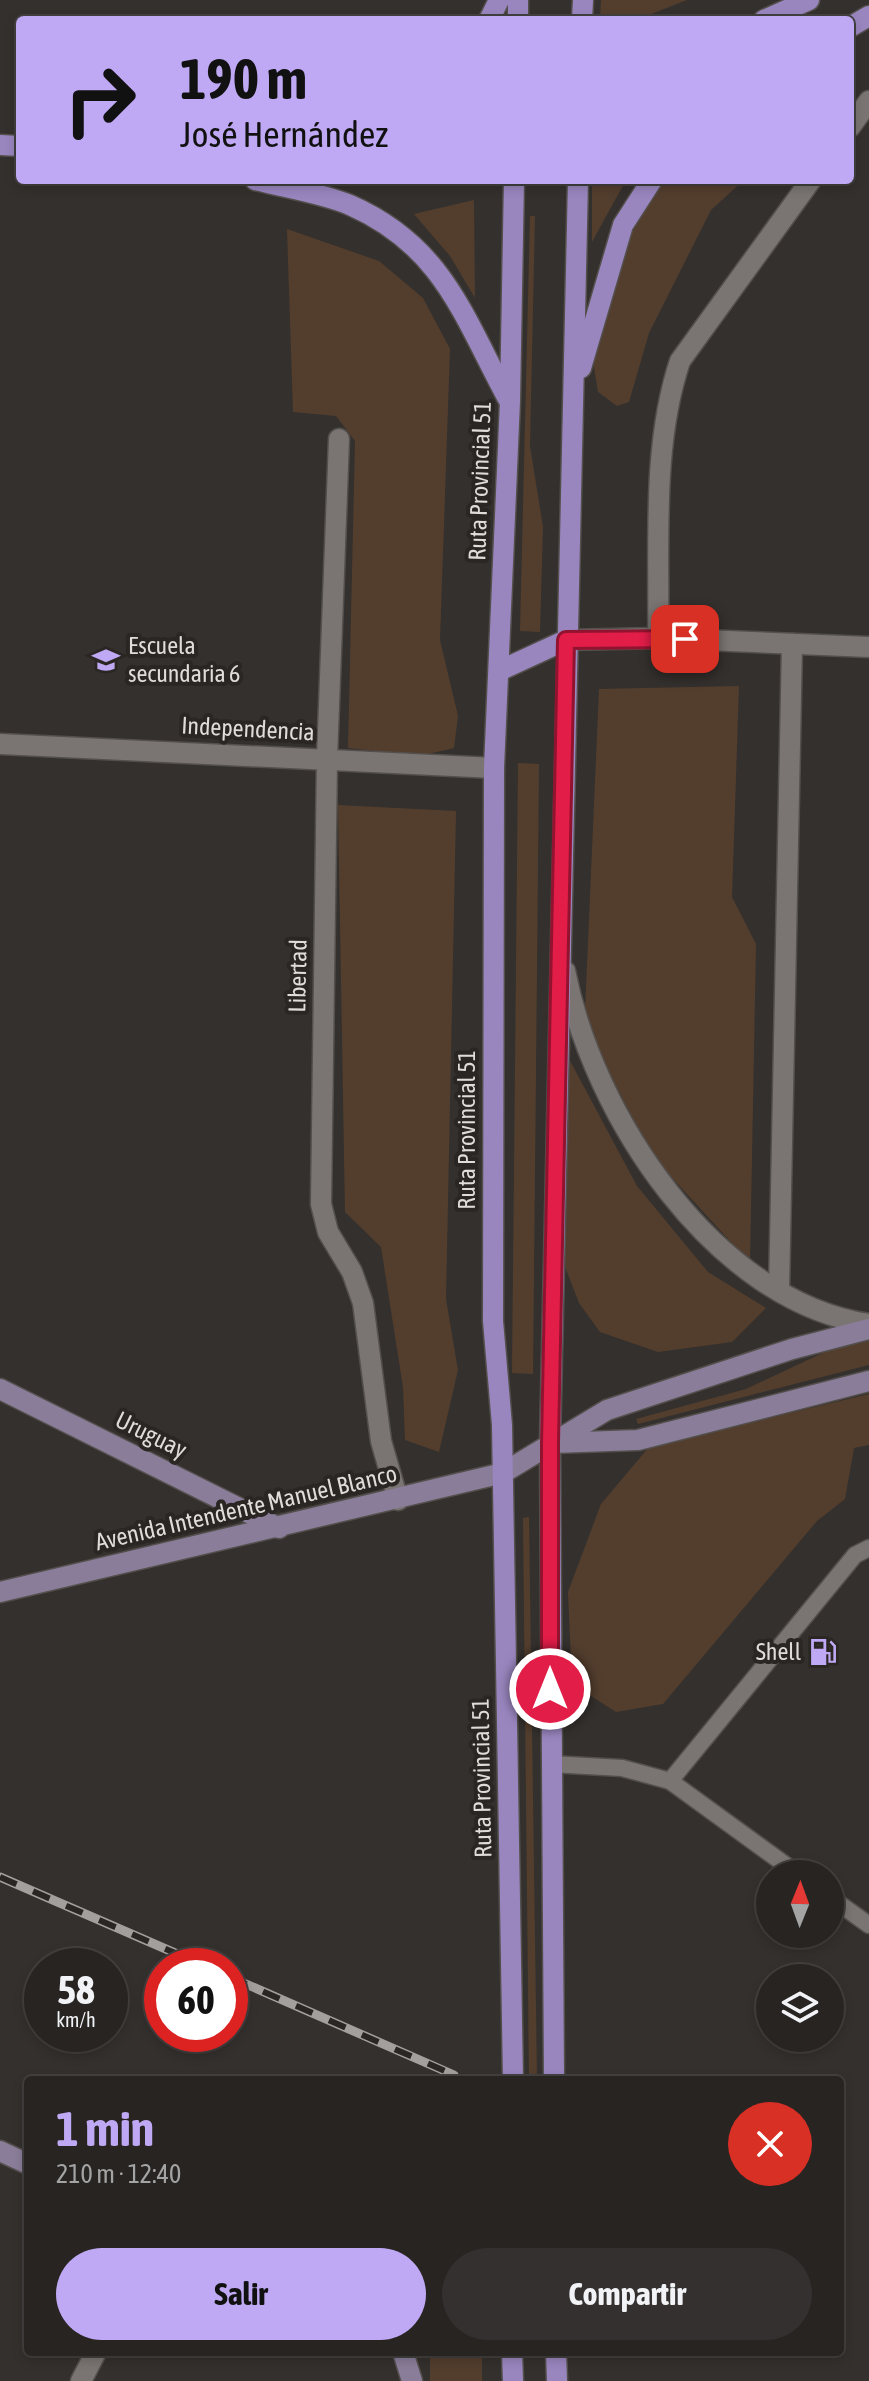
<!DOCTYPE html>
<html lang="es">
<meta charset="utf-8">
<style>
:root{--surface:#272422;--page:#33302f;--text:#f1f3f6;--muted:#a4a4a5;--line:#434140;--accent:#bfa9f4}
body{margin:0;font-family:"Asap Condensed",sans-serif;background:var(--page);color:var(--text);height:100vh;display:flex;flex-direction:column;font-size:30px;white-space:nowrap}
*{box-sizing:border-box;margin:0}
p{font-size:26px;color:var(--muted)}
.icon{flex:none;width:44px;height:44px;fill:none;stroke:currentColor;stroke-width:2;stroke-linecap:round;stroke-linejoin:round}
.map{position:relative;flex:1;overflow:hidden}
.side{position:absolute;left:24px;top:2076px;width:820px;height:280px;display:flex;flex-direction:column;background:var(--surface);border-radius:8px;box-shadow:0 4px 12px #0003,0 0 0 2px var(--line)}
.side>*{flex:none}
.guide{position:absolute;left:16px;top:16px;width:838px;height:168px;border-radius:8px;box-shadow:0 4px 12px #0003,0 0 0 2px var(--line);background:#bfa9f4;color:#111;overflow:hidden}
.needle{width:52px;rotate:1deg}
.buttons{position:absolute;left:756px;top:1860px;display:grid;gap:16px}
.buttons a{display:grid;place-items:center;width:88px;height:88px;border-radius:50%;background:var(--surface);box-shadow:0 4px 12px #0003,0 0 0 2px var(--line);font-size:40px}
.speed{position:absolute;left:24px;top:1948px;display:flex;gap:16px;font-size:40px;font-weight:700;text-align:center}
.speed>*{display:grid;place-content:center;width:104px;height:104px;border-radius:50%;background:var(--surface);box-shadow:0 4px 12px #0003,0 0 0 2px var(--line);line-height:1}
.speed small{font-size:20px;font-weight:400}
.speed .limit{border:12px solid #d22;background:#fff;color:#111}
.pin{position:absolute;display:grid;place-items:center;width:68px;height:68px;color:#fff;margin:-34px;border-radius:16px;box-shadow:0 4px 12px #0006}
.me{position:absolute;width:88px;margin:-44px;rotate:0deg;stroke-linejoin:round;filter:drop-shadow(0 0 6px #0008)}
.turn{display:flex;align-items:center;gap:28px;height:168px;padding:0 32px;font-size:36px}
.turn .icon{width:104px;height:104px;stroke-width:2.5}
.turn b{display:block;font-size:56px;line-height:68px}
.round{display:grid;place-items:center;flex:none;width:84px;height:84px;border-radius:42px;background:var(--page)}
.summary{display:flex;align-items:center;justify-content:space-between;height:136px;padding:0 32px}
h1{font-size:48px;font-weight:700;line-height:60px;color:var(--accent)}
.primary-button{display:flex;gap:16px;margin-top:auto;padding:16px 32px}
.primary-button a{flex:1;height:92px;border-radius:48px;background:var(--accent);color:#111;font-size:32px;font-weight:700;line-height:92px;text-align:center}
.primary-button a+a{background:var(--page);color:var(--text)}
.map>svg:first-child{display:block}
.green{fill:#533e2e}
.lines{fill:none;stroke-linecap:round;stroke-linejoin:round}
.lane-casing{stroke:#534f4c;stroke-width:19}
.street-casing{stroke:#534f4c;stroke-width:23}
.secondary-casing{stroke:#534f4c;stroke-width:23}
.primary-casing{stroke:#534f4c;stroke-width:23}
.lane{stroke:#7a7572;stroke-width:16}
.street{stroke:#7a7572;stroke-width:20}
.secondary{stroke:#8a7d99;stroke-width:20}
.primary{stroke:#9a86bf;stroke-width:20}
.rail-casing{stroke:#a39f9d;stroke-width:9}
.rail{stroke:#2a2623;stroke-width:6;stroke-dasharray:18;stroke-linecap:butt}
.route-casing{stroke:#92132f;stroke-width:20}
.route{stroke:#e11d48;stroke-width:14}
.labels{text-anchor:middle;stroke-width:8;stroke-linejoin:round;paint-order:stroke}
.street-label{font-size:24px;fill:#dfdcda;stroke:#2a2623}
.poi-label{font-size:24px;fill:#dfdcda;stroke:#2a2623;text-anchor:start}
</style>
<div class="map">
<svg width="869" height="2381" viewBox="0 0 869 2381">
<rect width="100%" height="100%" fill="#34302d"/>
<g class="green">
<polygon points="601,0 687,0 636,20 600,20"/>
<polygon points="592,180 626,180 592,242"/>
<polygon points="664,180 744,180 711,210 649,333 629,402 617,406 598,392 593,361 625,244"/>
<polygon points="474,200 475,298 450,256 414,214"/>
<polygon points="530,216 535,216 530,446 543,527 540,632 520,631"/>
<polygon points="287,229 379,261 423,298 450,349 440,640 458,716 454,748 419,756 348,748 355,441 336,416 293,412"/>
<polygon points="739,686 732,897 756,944 750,1263 653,1157 601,1057 585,1011 599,689"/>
<polygon points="518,763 539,764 533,1374 512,1373"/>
<polygon points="338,805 456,811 446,1299 458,1370 439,1452 405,1440 403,1387 381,1247 345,1212"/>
<polygon points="568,1057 637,1186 708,1272 766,1308 732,1342 658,1352 600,1332 579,1303 564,1264"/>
<polygon points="869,1341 869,1365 638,1424 636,1419 746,1389 829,1350"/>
<polygon points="869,1394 869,1445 854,1448 845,1499 817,1521 663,1704 616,1712 572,1684 568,1592 601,1504 649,1447"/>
<polygon points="529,1517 537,2080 529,2080 523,1518"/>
<rect x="430" y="2352" width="52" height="29"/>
</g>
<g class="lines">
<g class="lane-casing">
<g id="lane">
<polyline points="551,1764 622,1768 670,1781 798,1874"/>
<polyline points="670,1781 855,1555 869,1548"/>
<polyline points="830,1897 869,1925"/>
</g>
</g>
<g class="street-casing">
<g id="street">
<polyline points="850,127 869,101"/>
<polyline points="339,439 327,758 321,1204 328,1232 352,1272 363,1303 381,1441 398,1500"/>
<path d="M 658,638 C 660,547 651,448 680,361 L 811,180"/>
<polyline points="566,640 658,638 869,647"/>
<polyline points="0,744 494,768"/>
<path d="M 565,971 C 593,1115 714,1301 869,1324"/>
<polyline points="779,1291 792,644"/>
<polyline points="81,2381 96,2352"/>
</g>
</g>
<g class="secondary-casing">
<g id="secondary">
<polyline points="0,1389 279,1528"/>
<polyline points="554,1443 638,1440 869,1381"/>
<polyline points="0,1592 503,1473 607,1410 792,1349 869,1329"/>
<polyline points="0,2151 28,2164"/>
<polyline points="403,2352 412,2381"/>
</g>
</g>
<g class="primary-casing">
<g id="primary">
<polyline points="489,20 499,0"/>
<polyline points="518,20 518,0"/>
<polyline points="582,20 583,0"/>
<polyline points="764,20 809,0"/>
<polyline points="850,27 869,16"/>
<polyline points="0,145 20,146"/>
<path d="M 255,180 C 286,188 321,193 350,205 C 443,246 463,316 508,399"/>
<polyline points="581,368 623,225 652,180"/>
<polyline points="499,671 566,640"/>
<polyline points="513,2080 502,1425 493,1321 494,768 510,401 514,180"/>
<polyline points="554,2080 550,1443 578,180"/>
<polyline points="512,2352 513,2381"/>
<polyline points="556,2352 557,2381"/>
</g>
</g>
<use href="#lane" class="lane"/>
<use href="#street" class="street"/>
<use href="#secondary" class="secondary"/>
<use href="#primary" class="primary"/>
<g class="rail-casing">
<g id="rail">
<polyline points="0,1877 205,1966"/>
<polyline points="230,1977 454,2075"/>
</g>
</g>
<use href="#rail" class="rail"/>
</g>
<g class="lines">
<g class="route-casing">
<polyline id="route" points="550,1689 550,1443 566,640 685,639"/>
</g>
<use href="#route" class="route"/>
</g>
<defs>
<g id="school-bare" transform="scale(2.16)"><path d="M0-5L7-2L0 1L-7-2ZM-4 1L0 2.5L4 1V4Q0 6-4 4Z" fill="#bfa9f4" stroke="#2a2623" stroke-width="2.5" paint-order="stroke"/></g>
<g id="fuel-bare" transform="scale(2.16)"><path d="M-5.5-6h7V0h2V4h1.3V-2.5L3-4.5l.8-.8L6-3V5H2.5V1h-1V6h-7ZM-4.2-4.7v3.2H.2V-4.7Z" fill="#bfa9f4" stroke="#2a2623" stroke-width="2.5" paint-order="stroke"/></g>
</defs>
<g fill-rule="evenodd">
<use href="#school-bare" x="106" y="660"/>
<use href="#fuel-bare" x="823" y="1652"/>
</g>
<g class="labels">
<g class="street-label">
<text transform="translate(480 481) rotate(-88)" y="8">Ruta Provincial 51</text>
<text transform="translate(248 729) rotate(3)" y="8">Independencia</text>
<text transform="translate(298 976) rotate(-89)" y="8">Libertad</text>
<text transform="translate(467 1130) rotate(-90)" y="8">Ruta Provincial 51</text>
<text transform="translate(151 1435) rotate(26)" y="8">Uruguay</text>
<text transform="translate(246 1508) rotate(-13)" y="8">Avenida Intendente Manuel Blanco</text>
<text transform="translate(482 1778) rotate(-91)" y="8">Ruta Provincial 51</text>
</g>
<g class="poi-label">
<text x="128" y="654">Escuela<tspan x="128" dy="28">secundaria 6</tspan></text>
<text x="801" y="1660" text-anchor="end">Shell</text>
</g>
</g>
</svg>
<div class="buttons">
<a><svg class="needle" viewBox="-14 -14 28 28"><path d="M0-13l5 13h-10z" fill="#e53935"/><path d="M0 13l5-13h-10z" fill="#a4a4a5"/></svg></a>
<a><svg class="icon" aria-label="layers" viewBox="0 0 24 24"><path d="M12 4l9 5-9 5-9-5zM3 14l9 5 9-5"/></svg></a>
</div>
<div class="speed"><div>58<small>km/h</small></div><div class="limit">60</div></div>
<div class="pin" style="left:685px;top:639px;background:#d93025"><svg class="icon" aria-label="arrive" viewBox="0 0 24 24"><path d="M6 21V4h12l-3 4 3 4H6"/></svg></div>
<svg class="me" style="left:550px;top:1689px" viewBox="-20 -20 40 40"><circle r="17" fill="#e11d48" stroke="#fff" stroke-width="3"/><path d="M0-11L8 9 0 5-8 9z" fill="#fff"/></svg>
<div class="guide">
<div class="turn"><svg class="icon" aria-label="right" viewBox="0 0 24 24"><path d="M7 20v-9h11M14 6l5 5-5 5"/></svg><div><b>190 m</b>José Hernández</div></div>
</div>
<section class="side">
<div class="summary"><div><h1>1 min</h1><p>210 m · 12:40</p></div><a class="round" style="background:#d93025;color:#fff"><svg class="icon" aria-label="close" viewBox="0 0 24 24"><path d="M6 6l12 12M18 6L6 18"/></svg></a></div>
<div class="primary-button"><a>Salir</a><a>Compartir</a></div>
</section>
</div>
